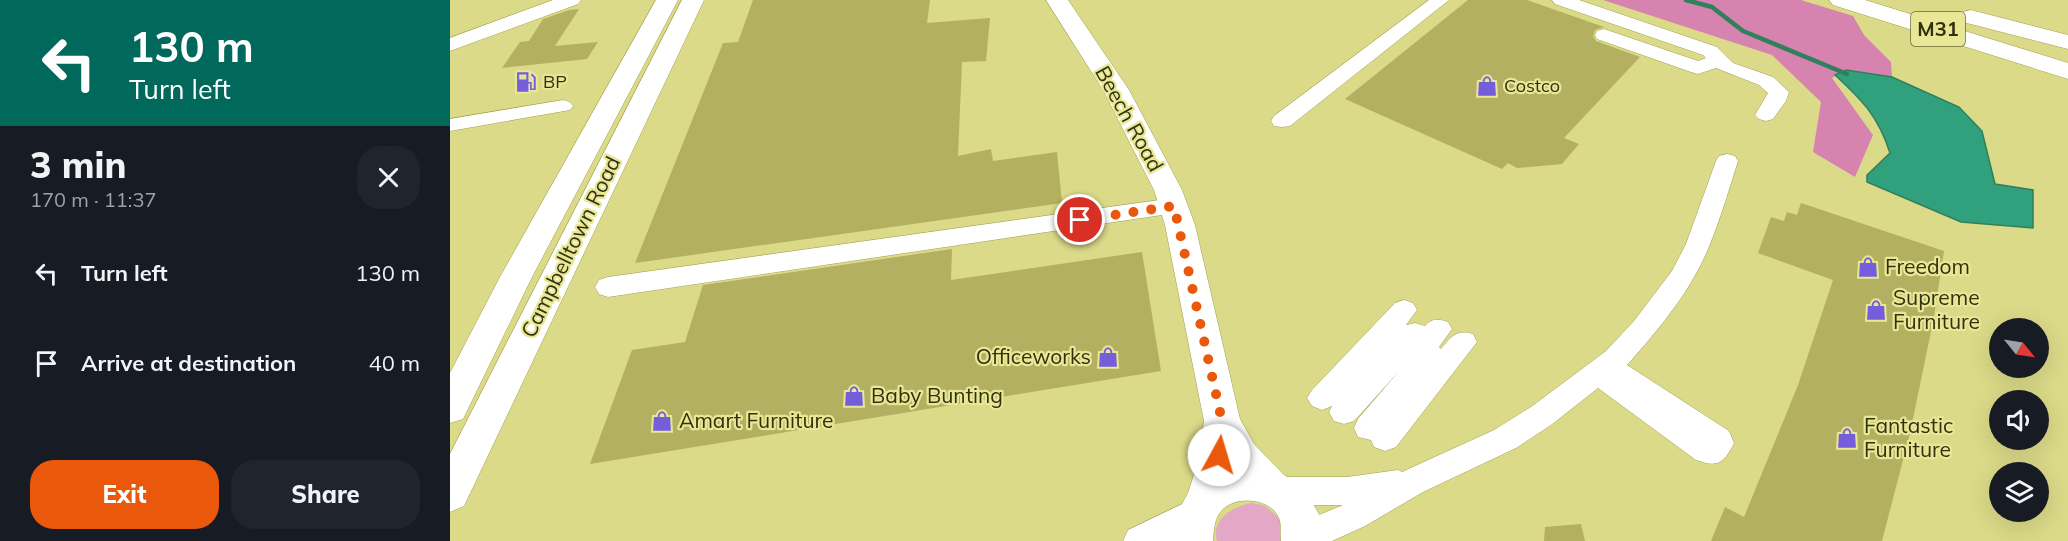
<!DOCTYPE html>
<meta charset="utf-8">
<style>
:root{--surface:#171b24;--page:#20242c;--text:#f1f3f6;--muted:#9ea1a6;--accent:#ea580c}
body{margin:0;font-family:Mulish,sans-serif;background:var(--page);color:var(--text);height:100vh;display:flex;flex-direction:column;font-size:22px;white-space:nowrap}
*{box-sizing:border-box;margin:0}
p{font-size:20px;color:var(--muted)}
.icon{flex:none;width:33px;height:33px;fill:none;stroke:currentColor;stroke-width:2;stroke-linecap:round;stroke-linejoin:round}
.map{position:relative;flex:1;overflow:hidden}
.panel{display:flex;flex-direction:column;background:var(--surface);width:450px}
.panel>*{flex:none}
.hud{background:#00695c;color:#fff;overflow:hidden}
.needle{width:39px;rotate:120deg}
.tools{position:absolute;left:1539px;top:318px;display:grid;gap:12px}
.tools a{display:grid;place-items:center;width:60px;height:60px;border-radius:50%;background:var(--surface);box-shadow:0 6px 24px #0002;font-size:30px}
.pin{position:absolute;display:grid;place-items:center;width:51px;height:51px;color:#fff;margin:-26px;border:3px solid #fff;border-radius:50%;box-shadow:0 2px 6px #0007}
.me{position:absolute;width:66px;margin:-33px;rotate:6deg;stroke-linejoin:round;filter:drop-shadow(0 0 4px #0008)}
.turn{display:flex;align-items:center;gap:21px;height:126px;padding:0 30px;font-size:27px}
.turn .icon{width:78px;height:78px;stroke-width:2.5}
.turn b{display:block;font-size:42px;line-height:51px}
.round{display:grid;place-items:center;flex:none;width:63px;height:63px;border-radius:24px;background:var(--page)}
.overview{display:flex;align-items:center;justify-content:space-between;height:102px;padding:0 30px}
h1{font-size:36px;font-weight:800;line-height:45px}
.button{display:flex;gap:12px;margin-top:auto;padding:12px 30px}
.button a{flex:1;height:69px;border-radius:24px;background:var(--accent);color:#fff;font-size:24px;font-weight:800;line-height:69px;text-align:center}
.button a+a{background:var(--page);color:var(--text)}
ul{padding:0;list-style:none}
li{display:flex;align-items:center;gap:18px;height:90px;padding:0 30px}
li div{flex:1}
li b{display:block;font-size:22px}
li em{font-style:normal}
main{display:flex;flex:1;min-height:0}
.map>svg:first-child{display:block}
.green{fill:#e2a8c5}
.forest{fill:#d684af}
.water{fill:#31a07c;stroke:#317f5b;stroke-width:1.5}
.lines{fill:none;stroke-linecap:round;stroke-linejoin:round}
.stream{stroke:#317f5b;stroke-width:4.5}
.building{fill:#b3b161}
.minor-casing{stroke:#a3a151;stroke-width:1}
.major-casing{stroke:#a3a151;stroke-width:1}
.highway-casing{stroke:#a3a151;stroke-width:1}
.minor{fill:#fff;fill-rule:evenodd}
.major{fill:#fff;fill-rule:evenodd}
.highway{fill:#fff;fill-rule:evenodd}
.route{stroke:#ea580c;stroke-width:10;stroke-dasharray:0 18}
.labels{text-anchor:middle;stroke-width:4.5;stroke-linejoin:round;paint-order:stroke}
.far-poi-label{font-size:18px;fill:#32310f;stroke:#e8e795;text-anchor:start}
.shield{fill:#e8e795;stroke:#696837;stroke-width:1.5}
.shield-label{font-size:20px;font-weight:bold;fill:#32310f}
.street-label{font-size:21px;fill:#32310f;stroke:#e8e795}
.poi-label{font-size:21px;fill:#32310f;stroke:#e8e795;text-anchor:start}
</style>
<main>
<section class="panel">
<div class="hud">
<div class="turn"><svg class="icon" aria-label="left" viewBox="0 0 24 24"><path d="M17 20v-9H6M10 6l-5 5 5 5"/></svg><div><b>130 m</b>Turn left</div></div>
</div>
<div class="overview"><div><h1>3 min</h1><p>170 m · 11:37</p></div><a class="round"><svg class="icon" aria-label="close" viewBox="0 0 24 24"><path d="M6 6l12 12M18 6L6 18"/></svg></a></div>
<ul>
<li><svg class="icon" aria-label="left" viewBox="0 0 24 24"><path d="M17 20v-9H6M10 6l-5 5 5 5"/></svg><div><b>Turn left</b></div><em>130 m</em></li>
<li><svg class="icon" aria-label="arrive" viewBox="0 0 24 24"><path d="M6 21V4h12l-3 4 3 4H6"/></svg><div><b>Arrive at destination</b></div><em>40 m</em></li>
</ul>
<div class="button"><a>Exit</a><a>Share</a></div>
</section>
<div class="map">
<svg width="1618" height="541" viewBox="0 0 1618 541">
<rect width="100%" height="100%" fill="#dbda88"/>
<path class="green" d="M 803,503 L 815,506 L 830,519 L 831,541 L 767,541 C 760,519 785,505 803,503 Z"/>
<polygon class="forest" points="1153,0 1351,0 1403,16 1414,35 1441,62 1442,77 1396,70 1382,78 1423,135 1405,177 1363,152 1371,102 1322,55"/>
<path class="water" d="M 1396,70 L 1442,77 L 1509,107 L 1532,131 L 1545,184 L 1583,190 L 1583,228 L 1511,222 L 1417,182 L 1417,175 L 1440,153 C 1428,116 1413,101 1385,75 Z"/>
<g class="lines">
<polyline class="stream" points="1236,0 1262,7 1293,31 1397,74"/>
</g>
<g class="building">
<polygon points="303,0 480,0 477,23 540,18 536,61 512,62 508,156 541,149 543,161 607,152 612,203 185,263 273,43 288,42"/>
<polygon points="1018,0 1077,0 1154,27 1145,30 1143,36 1146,41 1190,57 1114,138 1129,144 1112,164 1067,168 1058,163 1052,169 895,99"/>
<polygon points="129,9 105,46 148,42 137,59 52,68 70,42 79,41 93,19 119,10"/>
<polygon points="1351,203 1494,251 1484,317 1460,433 1432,541 1261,541 1275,507 1294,517 1348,385 1383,280 1308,253 1321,217 1334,221 1337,212 1347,215"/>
<polygon points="502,249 501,280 692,252 711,371 140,464 182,350 235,342 253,285"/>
<polygon points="1131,524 1135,541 1094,541 1095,527"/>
</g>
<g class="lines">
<g class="minor-casing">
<g id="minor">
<polygon points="103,0 131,0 128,4 0,51 0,38"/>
<polygon points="979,0 999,0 840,126 832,127 824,126 821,121 824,116"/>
<polygon points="1102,0 1129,0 1267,47 1283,63 1323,77 1339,92 1336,101 1323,119 1316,121 1309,119 1305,115 1318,93 1309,85 1266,68 1248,74 1241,72 1147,39 1145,35 1147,31 1154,29 1248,61 1256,58 1253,55 1105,4"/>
<polygon points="113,100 120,102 123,106 120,110 0,131 0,119"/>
<path d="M 1277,154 L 1285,156 L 1288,161 C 1279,189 1271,217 1260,244 C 1242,290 1209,329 1177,365 L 1279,431 L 1284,443 C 1274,463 1268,468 1246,460 L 1148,388 L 1101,425 L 1066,448 L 973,492 L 915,526 L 882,541 L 837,541 L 836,538 L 840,527 L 893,505 L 829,505 L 818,501 L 813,491 L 818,481 L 829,477 L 897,477 L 948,470 L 952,472 L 1044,430 L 1081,407 L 1156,351 L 1184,321 L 1222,271 L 1236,244 L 1266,161 L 1269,156 Z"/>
<polygon points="724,198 732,200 736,206 732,212 158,297 149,294 145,287 149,280 158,277"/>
<path d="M 954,300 L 963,303 L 967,310 L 956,325 L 965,323 L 975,326 C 982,318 988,319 998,322 L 1002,329 L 989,347 L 991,349 C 1001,337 1006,329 1023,334 L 1027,342 L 946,447 L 935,451 L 924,447 L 921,440 L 908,437 L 904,428 L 908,419 L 950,370 L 904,421 L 894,424 L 884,421 L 879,412 L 882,406 L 872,410 L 862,406 L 857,398 L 862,390 L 945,303 Z"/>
<polygon points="747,497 758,502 763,512 758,522 723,541 673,541 678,530"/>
</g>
</g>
<g class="major-casing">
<g id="major">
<polygon points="206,0 228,0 82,277 13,419 0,423 0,373 50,277"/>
<polygon points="232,0 254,0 14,506 0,512 0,454"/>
<path d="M 596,0 L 618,0 L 679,90 L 732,190 L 745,225 L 790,419 L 804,444 L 834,475 L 853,486 L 870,516 L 871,541 L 831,541 C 830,534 832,524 829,518 C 821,498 786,495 772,510 C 764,518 764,530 763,541 L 723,541 L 726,515 L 738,493 L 749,459 L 754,421 L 715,225 L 704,190 L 653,90 Z"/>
</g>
</g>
<g class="highway-casing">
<g id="highway">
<polygon points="1379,0 1415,0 1618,63 1618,79 1383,5"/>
<polygon points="1521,10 1618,35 1618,49 1513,22 1509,17 1513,12"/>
</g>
</g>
<use href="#minor" class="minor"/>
<use href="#major" class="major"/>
<use href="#highway" class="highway"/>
</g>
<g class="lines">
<polyline class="route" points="630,220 724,206 772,421 769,455"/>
</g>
<defs>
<g id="fuel-bare" transform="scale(1.62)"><path d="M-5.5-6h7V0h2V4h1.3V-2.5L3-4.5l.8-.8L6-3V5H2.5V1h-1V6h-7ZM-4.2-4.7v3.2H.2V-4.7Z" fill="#745ed9" stroke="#e8e795" stroke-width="2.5" paint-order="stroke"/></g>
<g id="shop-bare" transform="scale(1.62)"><path d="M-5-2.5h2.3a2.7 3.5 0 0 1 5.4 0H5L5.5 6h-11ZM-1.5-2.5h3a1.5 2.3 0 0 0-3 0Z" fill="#745ed9" stroke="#e8e795" stroke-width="2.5" paint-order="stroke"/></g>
</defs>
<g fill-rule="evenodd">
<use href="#fuel-bare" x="76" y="82"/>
<use href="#shop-bare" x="1037" y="86"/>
<use href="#shop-bare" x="1418" y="267"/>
<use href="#shop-bare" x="1426" y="310"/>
<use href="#shop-bare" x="658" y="357"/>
<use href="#shop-bare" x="404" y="396"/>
<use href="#shop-bare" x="212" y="421"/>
<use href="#shop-bare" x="1397" y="438"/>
</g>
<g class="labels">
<g class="far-poi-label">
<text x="93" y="88">BP</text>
<text x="1054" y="92">Costco</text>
</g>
<rect class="shield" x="1461" y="12" width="54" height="34" rx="4.5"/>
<g class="shield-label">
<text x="1488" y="36">M31</text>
</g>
<g class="street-label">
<text transform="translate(679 119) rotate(61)" y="7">Beech Road</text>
<text transform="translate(121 247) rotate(-64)" y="7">Campbelltown Road</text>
</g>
<g class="poi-label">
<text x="1435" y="274">Freedom</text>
<text x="1443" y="305">Supreme<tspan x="1443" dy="24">Furniture</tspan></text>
<text x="641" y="364" text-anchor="end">Officeworks</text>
<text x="421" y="403">Baby Bunting</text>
<text x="229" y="428">Amart Furniture</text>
<text x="1414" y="433">Fantastic<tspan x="1414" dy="24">Furniture</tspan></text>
</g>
</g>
</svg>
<div class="tools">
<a><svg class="needle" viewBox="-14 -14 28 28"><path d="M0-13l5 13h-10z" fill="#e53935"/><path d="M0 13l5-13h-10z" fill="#9ea1a6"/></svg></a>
<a><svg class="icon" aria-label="sound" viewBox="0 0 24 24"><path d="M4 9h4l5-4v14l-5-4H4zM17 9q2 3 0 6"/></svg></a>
<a><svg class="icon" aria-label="layers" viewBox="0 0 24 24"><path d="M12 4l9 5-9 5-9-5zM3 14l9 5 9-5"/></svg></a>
</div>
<div class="pin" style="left:630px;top:220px;background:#d93025"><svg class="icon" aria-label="arrive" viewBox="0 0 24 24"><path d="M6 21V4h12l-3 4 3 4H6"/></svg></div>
<svg class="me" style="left:769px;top:455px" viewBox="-20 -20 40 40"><circle r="19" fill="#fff"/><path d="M0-13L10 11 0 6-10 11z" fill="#ea580c"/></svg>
</div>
</main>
